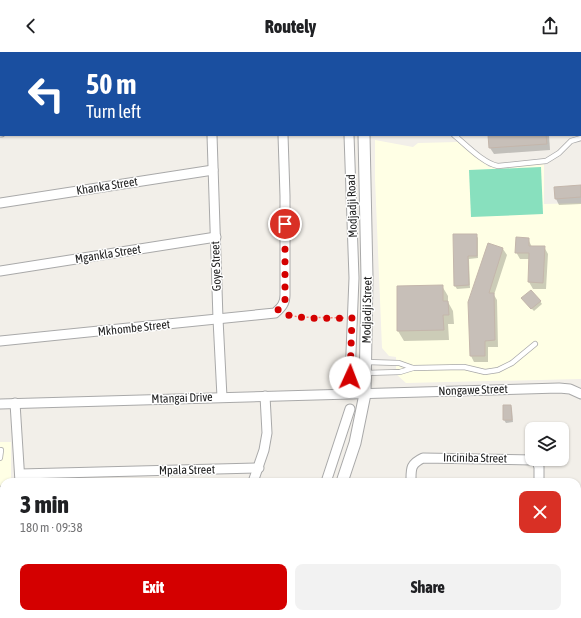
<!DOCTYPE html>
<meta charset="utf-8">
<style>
:root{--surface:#fff;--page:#f2f2f2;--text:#202124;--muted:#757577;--accent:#d40000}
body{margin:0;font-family:"Asap Condensed",sans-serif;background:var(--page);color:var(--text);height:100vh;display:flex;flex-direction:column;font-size:15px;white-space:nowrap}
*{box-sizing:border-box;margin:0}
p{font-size:13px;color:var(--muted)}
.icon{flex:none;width:22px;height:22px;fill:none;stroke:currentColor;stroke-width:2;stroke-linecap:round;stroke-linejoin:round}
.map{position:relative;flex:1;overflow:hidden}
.drawer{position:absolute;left:0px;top:426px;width:581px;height:140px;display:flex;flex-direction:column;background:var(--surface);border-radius:12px 12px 0 0;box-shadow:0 1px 3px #0004}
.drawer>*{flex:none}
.guide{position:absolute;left:0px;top:0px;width:581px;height:84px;box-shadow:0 1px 3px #0004;background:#1a4fa0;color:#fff;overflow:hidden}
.buttons{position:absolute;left:525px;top:370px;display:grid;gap:8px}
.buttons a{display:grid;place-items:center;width:44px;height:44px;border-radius:8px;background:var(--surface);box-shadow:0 1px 3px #0004;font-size:20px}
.pin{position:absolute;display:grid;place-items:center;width:34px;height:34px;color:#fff;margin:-17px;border:2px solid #fff;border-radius:50%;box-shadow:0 1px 4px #0007}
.me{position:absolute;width:44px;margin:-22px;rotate:2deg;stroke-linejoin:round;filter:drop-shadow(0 0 3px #0008)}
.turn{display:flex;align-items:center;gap:14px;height:84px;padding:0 20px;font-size:18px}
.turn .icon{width:52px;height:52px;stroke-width:2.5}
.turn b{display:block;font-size:28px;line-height:34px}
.round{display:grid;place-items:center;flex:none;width:42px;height:42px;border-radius:8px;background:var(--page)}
.head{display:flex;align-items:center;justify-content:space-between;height:68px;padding:0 20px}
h1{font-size:24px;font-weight:800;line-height:30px}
.cta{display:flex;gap:8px;margin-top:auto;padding:8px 20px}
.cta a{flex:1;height:46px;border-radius:8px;background:var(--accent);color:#fff;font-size:16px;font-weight:800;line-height:46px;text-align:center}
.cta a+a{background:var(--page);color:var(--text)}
header{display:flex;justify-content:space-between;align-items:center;height:52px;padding:0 20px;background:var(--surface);font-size:18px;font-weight:800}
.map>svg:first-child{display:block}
.education{fill:#ffffe5}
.pitch{fill:#88e0be}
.shadow{fill:#0003}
.building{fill:#c7bfb8;stroke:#c4b6ab}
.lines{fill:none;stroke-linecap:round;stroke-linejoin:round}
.service-casing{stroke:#a9a9a9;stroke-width:6}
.minor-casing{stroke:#a9a9a9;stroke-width:11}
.tertiary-casing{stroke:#a9a9a9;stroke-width:13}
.path{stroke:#fa8072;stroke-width:1.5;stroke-dasharray:2 2;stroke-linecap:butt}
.service{stroke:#fff;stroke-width:4.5}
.minor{stroke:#fff;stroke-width:9}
.tertiary{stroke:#fff;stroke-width:11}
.route{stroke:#d40000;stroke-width:7;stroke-dasharray:0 12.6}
.labels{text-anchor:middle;stroke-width:3;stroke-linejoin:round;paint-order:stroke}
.street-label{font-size:12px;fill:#222;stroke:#fff}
</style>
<header><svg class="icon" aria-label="back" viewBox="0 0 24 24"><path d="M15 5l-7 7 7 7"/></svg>Routely<svg class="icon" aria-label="share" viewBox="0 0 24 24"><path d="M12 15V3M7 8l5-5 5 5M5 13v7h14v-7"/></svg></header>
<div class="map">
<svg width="581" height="566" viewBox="0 0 581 566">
<rect width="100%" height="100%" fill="#f2efe9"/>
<g class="education">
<polygon points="375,88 413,95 418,91 458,90 489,115 544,112 544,152 581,151 581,327 406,331 396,322 396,305 389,304 382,296 375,127"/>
<polygon points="0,390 11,390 11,430 4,430 4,562 13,562 12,566 0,566"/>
</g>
<polygon class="pitch" points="541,115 543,162 471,165 469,118"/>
<g class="shadow">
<polygon points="467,0 476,0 477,1 468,1"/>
<polygon points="501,0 569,0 569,1 490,1"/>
<polygon points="580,28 581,30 580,75"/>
<polygon points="489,83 549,83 550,98 494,102 490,96"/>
<polygon points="581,134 581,152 559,153 556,147 555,136"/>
<polygon points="476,183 478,186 478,206 469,207 470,236 457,237 455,234"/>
<polygon points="528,187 532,195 544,195 548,202 546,237 533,237 529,230 530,207 520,207 516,200"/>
<polygon points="503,197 507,203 494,243 497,248 498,295 488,295 488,310 474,310 471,304 469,251"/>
<polygon points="442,234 448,244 448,250 453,259 454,272 448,272 449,288 404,289 398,279"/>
<polygon points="524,249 540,249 542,252 534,259"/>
<polygon points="511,354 512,357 513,370 506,371 504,368"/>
<rect x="577" y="503" width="4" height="11"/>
</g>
<g class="building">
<polygon points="488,83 546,83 547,92 489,96"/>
<polygon points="581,133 581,145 555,147 554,135"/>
<polygon points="453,182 477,182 477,204 468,204 469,233 454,234"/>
<polygon points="516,185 529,186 529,194 545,194 543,231 528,230 529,201 515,201"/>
<polygon points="488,191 503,196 489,241 494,241 495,288 485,289 485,304 470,304 468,250"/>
<polygon points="443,233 443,249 448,249 449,263 443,263 444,278 397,279 397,234"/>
<polygon points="531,238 541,249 531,257 521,246"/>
<polygon points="503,353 511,353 512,368 503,368"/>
</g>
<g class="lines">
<g class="service-casing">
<g id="service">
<polyline points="394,0 394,1"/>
<path d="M 454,83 C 465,92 484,112 498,114 L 546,109 L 559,101 L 571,89 L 581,86"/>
<polyline points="366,310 399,311 413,316"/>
<polyline points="365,321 400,320 413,316 464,315 485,320 498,318 512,311 535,292"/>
<polyline points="0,406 1,398"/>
<polyline points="0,437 4,442"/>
</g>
</g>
<g class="minor-casing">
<g id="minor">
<polyline points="280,0 280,1"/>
<polyline points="346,0 346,1"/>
<polyline points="66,1 73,0"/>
<polyline points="211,1 211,0"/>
<polyline points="0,12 1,11"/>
<polyline points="0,80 1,80"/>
<polyline points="212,83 218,267 222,345"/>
<polyline points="349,83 354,226 350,325"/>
<polyline points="0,151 213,118"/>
<polyline points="0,219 216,185"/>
<path d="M 0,289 L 275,261 C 282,255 285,251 285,243 L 285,144 L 283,83"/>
<polyline points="15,351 20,430"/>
<polyline points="0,352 559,336 570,337 581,342"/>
<polyline points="20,422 259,416"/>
<polyline points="253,430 264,398 267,381 265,344"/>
<polyline points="326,430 350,357"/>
<path d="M 411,430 C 411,417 410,412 423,406 L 532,408 L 537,410 L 539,415 L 539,430"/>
<polyline points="577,466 581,466"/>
<polyline points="577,534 581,534"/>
<polyline points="539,562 539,566"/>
<polyline points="189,566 191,562"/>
<polyline points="270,566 273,562"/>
</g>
</g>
<g class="tertiary-casing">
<g id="tertiary">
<polyline points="362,0 362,1"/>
<polyline points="342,430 355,391 365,342 367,225 364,83"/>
<polyline points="285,566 287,562"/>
</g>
</g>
<polyline class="path" points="287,262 298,265 344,266"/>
<use href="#service" class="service"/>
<use href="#minor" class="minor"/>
<use href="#tertiary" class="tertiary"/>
</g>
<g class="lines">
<path class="route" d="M 285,172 L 285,249 L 278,258 C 289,269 336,266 352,266 L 350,325"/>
</g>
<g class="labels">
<g class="street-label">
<text transform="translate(107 134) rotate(-9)" y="4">Khanka Street</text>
<text transform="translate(352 154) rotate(-92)" y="4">Modjadji Road</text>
<text transform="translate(108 202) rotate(-9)" y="4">Mgankla Street</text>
<text transform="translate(216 214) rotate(-92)" y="4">Goye Street</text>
<text transform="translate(367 258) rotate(-89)" y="4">Modjadji Street</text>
<text transform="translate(134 276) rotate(-6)" y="4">Mkhombe Street</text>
<text transform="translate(473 338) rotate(-2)" y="4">Nongawe Street</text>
<text transform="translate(182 346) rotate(-2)" y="4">Mtangai Drive</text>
<text transform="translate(475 406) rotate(1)" y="4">Inciniba Street</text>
<text transform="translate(187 418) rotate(-1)" y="4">Mpala Street</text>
</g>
</g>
</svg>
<div class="buttons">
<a><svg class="icon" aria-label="layers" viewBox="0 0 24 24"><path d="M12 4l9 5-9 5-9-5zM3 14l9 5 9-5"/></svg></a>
</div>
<div class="pin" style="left:285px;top:172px;background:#d93025"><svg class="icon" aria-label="arrive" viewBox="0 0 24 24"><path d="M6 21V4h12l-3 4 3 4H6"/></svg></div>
<svg class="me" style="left:350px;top:325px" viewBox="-20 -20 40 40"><circle r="19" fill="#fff"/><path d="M0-13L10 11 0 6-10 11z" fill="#d40000"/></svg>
<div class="guide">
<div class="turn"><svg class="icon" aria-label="left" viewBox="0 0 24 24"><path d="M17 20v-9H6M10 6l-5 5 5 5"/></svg><div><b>50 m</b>Turn left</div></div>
</div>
<section class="drawer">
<div class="head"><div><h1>3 min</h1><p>180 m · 09:38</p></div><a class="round" style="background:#d93025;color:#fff"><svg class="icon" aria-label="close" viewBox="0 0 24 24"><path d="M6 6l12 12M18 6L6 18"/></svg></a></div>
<div class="cta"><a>Exit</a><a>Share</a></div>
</section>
</div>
